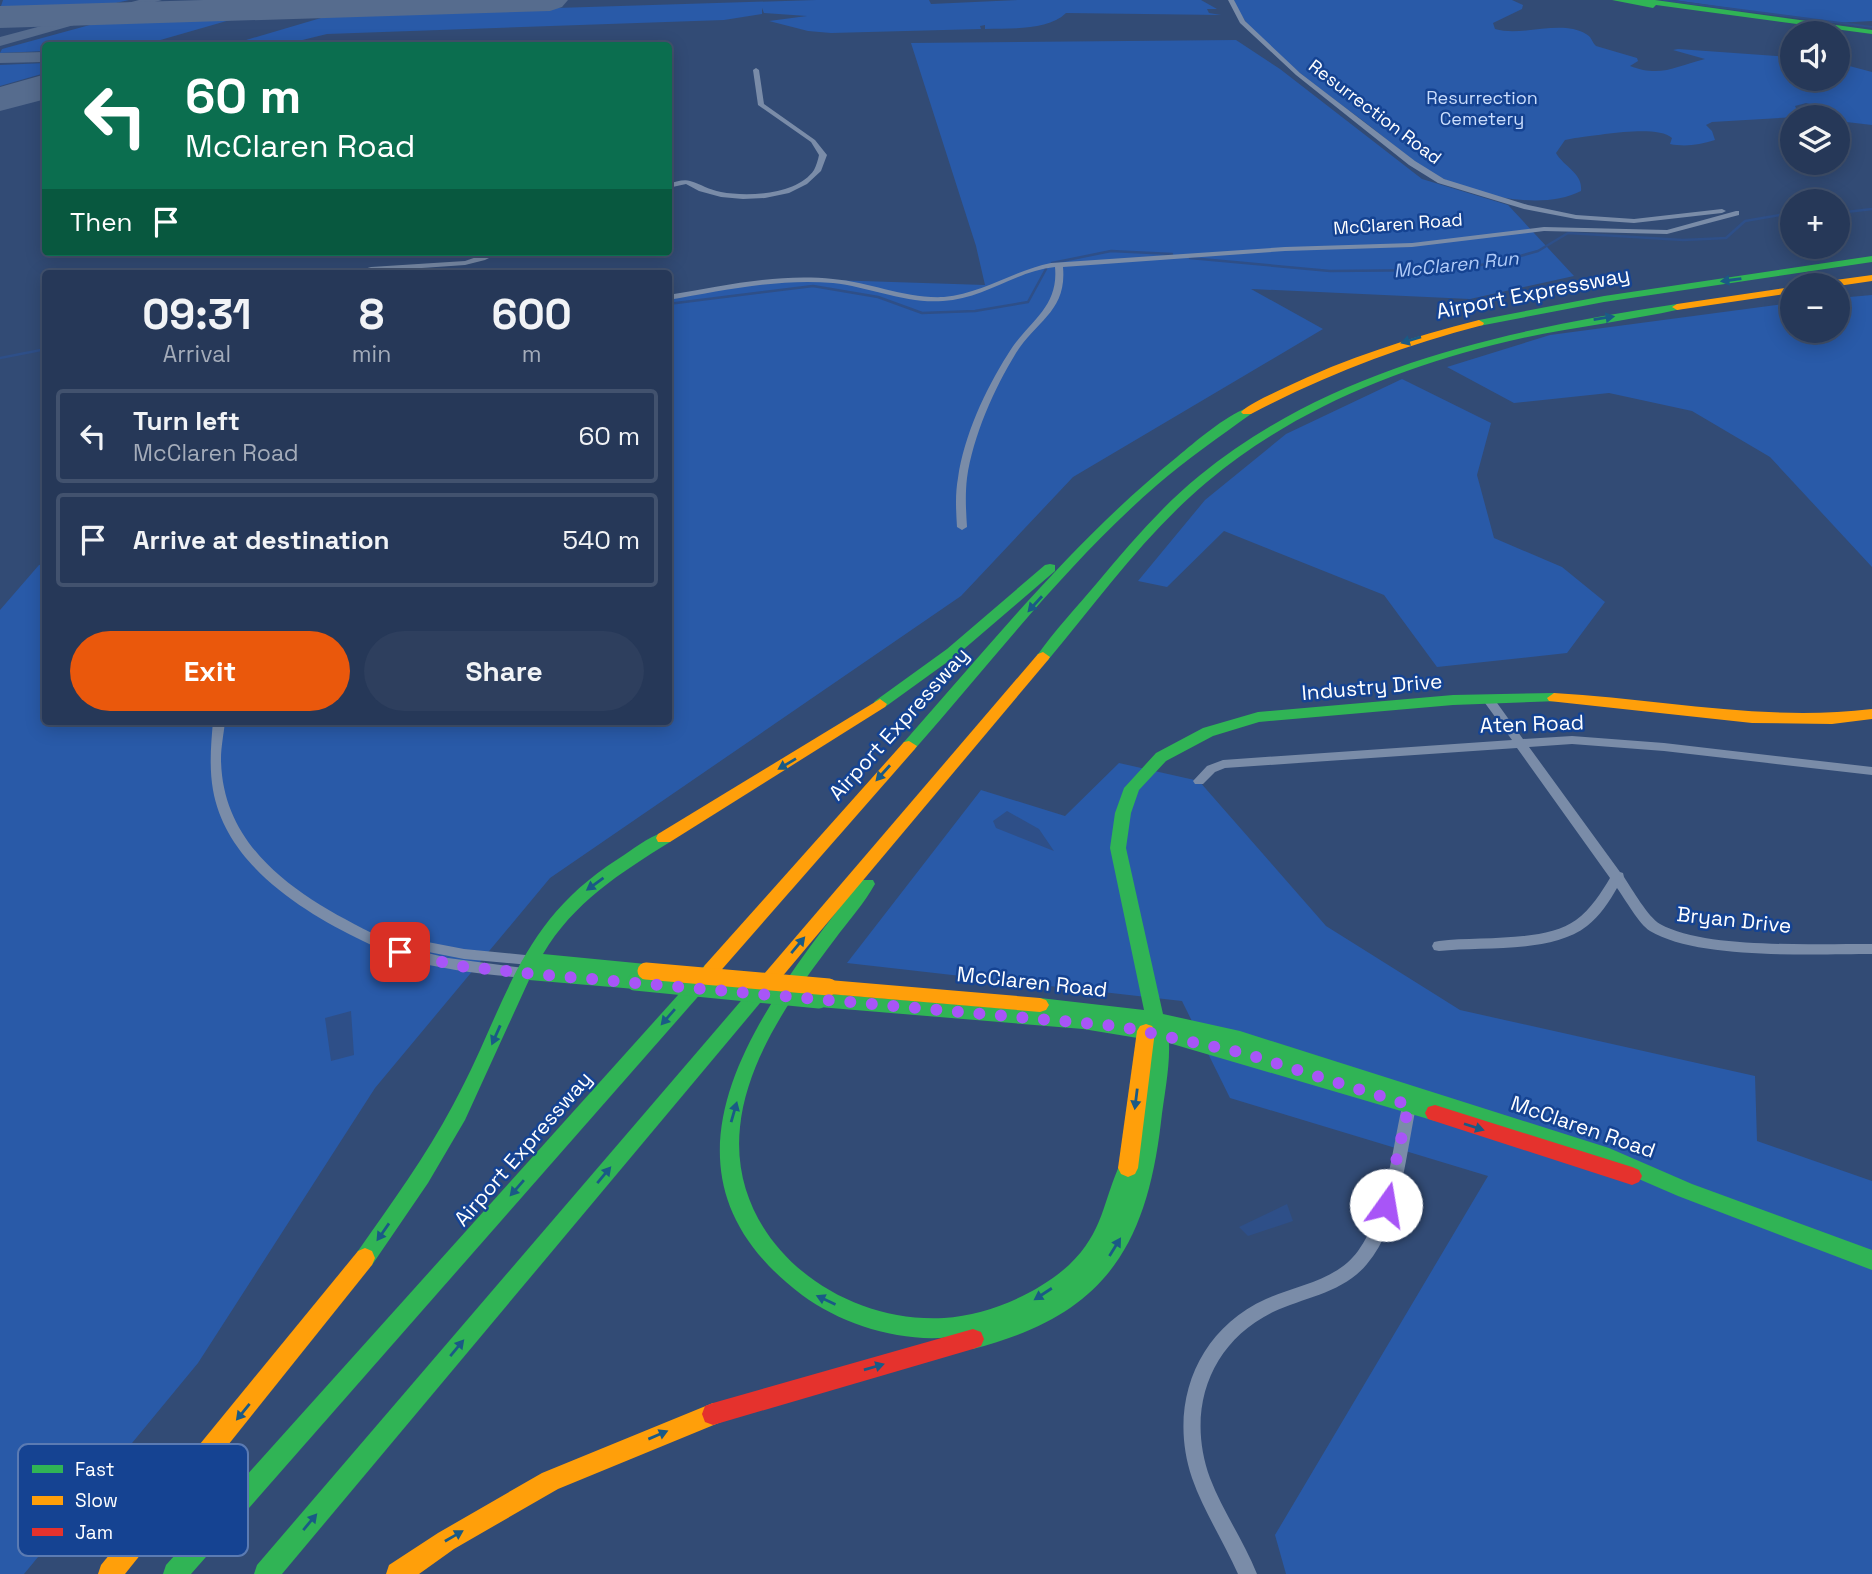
<!DOCTYPE html>
<meta charset="utf-8">
<style>
:root{--surface:#263858;--page:#2e3f5e;--text:#f1f3f6;--muted:#a4acba;--line:#42526e;--accent:#ea580c}
body{margin:0;font-family:"Space Grotesk",sans-serif;background:var(--page);color:var(--text);height:100vh;display:flex;flex-direction:column;font-size:26px;white-space:nowrap}
*{box-sizing:border-box;margin:0}
p{font-size:23px;color:var(--muted)}
.icon{flex:none;width:38px;height:38px;fill:none;stroke:currentColor;stroke-width:2;stroke-linecap:round;stroke-linejoin:round}
.map{position:relative;flex:1;overflow:hidden}
.sheet{position:absolute;left:42px;top:270px;width:630px;height:455px;display:flex;flex-direction:column;background:var(--surface);border-radius:7px;box-shadow:0 4px 18px #0003,0 0 0 2px var(--line)}
.sheet>*{flex:none}
.hud{position:absolute;left:42px;top:42px;width:630px;height:214px;border-radius:7px;box-shadow:0 4px 18px #0003,0 0 0 2px var(--line);background:#0b6e4f;color:#fff;overflow:hidden}
.controls{position:absolute;left:1780px;top:21px;display:grid;gap:14px}
.controls a{display:grid;place-items:center;width:70px;height:70px;border-radius:50%;background:var(--surface);box-shadow:0 4px 18px #0003,0 0 0 2px var(--line);font-size:35px}
.pin{position:absolute;display:grid;place-items:center;width:60px;height:60px;color:#fff;margin:-30px;border-radius:14px;box-shadow:0 4px 10px #0006}
.me{position:absolute;width:77px;margin:-38px;rotate:13deg;stroke-linejoin:round;filter:drop-shadow(0 0 5px #0008)}
.turn{display:flex;align-items:center;gap:24px;height:147px;padding:0 28px;font-size:32px}
.turn .icon{width:91px;height:91px;stroke-width:2.5}
.turn b{display:block;font-size:49px;line-height:60px}
.then{display:flex;align-items:center;height:66px;padding:0 28px;background:#0003;gap:14px;font-size:26px}
.eta{display:flex;justify-content:space-evenly;align-items:center;height:119px;text-align:center}
.eta b{font-size:42px;font-weight:700;line-height:49px}
.action{display:flex;gap:14px;margin-top:auto;padding:14px 28px}
.action a{flex:1;height:80px;border-radius:42px;background:var(--accent);color:#fff;font-size:28px;font-weight:700;line-height:80px;text-align:center}
.action a+a{background:var(--page);color:var(--text)}
ul{padding:0;list-style:none}
li{display:flex;align-items:center;gap:21px;height:94px;margin:0 14px 10px;padding:0 14px;border:4px solid var(--line);border-radius:7px}
li div{flex:1}
li b{display:block;font-size:26px}
li em{font-style:normal}
.map>svg:first-child{display:block}
.green{fill:#295aa8}
.water{fill:#2e4f88}
.lines{fill:none;stroke-linecap:round;stroke-linejoin:round}
.stream-far1{stroke:#2e4f88;stroke-width:2}
.stream{stroke:#2e4f88;stroke-width:2.5}
.taxiway{fill:#566c8e;fill-rule:evenodd}
.runway{fill:#566c8e;fill-rule:evenodd}
.street{fill:#7a8ca8;fill-rule:evenodd}
.fast{fill:#30b455;fill-rule:evenodd}
.slow{fill:#ff9f0a;fill-rule:evenodd}
.jam{fill:#e5322d;fill-rule:evenodd}
.fast-bridge{stroke:#30b455;stroke-width:17}
.slow-bridge{stroke:#ff9f0a;stroke-width:17}
.oneway{fill:#1a5a86}
.route{stroke:#a855f7;stroke-width:12;stroke-dasharray:0 21.6}
.labels{text-anchor:middle;stroke-width:5;stroke-linejoin:round;paint-order:stroke}
.far-park-label{font-size:18px;fill:#caddfc;stroke:#154392}
.far-street-label{font-size:18px;fill:#fff;stroke:#154392}
.far-water-label{font-size:19px;font-style:italic;fill:#b0cbf8;stroke:#154392}
.street-label{font-size:21px;fill:#fff;stroke:#154392}
.key{fill:#154392;stroke:#5b7bb3;stroke-width:2}
.key-label{font-size:19px;fill:#fff}
</style>
<div class="map">
<svg width="1872" height="1574" viewBox="0 0 1872 1574">
<rect width="100%" height="100%" fill="#324b75"/>
<g class="green">
<polygon points="3,0 129,0 102,6 0,9"/>
<path d="M 816,0 L 929,0 L 931,4 L 1018,0 L 1201,0 L 1217,9 L 1207,9 L 1209,13 L 1221,15 L 1066,13 C 1048,31 1010,28 985,29 L 985,25 L 980,26 L 981,29 L 831,33 L 808,31 L 769,21 L 807,16 L 764,13 L 762,8 L 762,14 L 724,20 L 327,34 L 286,44 L 236,43 L 331,15 Z"/>
<path d="M 1234,0 L 1512,0 L 1523,5 L 1522,9 L 1493,23 L 1495,29 C 1523,37 1561,19 1586,34 C 1592,37 1591,41 1596,46 L 1637,58 L 1638,61 L 1630,66 C 1661,78 1676,66 1705,59 L 1673,50 L 1678,49 L 1792,57 L 1792,79 L 1838,79 L 1838,63 L 1872,72 L 1872,125 L 1838,121 L 1838,117 L 1827,117 L 1821,107 L 1806,103 L 1795,106 L 1799,114 L 1797,117 L 1712,122 L 1706,125 L 1712,131 L 1715,140 C 1699,145 1685,147 1670,144 L 1672,138 C 1656,124 1597,136 1575,138 L 1565,140 L 1556,153 C 1564,167 1583,173 1581,191 C 1542,211 1478,196 1440,177 C 1415,164 1393,144 1371,127 C 1330,96 1285,65 1251,28 C 1243,19 1238,10 1234,0 Z"/>
<polygon points="1674,0 1872,0 1872,21 1835,23"/>
<polygon points="237,18 143,45 46,46 45,51 0,53 2,49 97,23"/>
<polygon points="1236,40 1280,69 1422,179 1508,205 1574,276 1470,299 1251,289 1323,329 1073,477 961,596 550,878 375,1088 198,1363 24,1574 0,1574 0,610 39,565 45,564 46,721 668,721 669,295 800,279 985,285 976,246 911,43"/>
<polygon points="45,63 45,73 0,86 0,65"/>
<polygon points="1872,295 1872,567 1770,457 1692,411 1609,393 1514,403 1447,367 1550,335 1792,303 1792,331 1838,331 1838,298"/>
<polygon points="1402,379 1491,423 1477,475 1494,538 1562,567 1605,602 1567,653 1437,667 1384,595 1224,531 1167,587 1138,581 1205,500 1286,434"/>
<polygon points="1119,763 1199,781 1326,926 1460,1010 1755,1076 1757,1141 1872,1181 1872,1574 1286,1574 1275,1535 1488,1176 1230,1098 1182,1001 847,963 981,790 1065,816"/>
</g>
<g class="water">
<polygon points="1007,811 1039,829 1054,851 996,828 993,821"/>
<polygon points="351,1011 354,1055 331,1061 325,1018"/>
<polygon points="1287,1204 1293,1221 1248,1236 1239,1227"/>
</g>
<g class="lines">
<polyline class="stream-far1" points="1664,0 1872,27"/>
<g class="stream">
<polyline points="1838,213 1872,209"/>
<polyline points="1190,258 1330,271 1443,270 1495,263 1538,251 1568,233 1683,240 1726,238 1745,221 1792,213"/>
<polyline points="1052,263 1111,251 1172,254"/>
<polyline points="668,304 813,286 878,297 922,313 975,311 1028,302 1046,269"/>
<polyline points="0,358 46,349"/>
</g>
<g class="taxiway">
<polygon points="139,0 162,0 0,46 0,37"/>
<polygon points="46,52 46,62 0,63 0,53"/>
<polygon points="46,82 46,92 0,102 0,94"/>
</g>
<g class="runway">
<polygon points="203,0 568,0 562,7 550,11 0,28 0,6"/>
<polygon points="46,74 46,99 0,111 0,87"/>
</g>
<g class="street">
<polygon points="1228,0 1234,0 1245,21 1300,73 1415,161 1444,179 1528,205 1576,215 1634,219 1722,209 1726,211 1722,213 1634,223 1576,219 1524,209 1438,183 1409,165 1296,75 1240,23"/>
<path d="M 756,68 L 759,70 L 764,104 L 815,140 L 827,155 L 821,171 L 807,184 L 789,193 L 765,198 L 743,199 L 721,197 L 699,191 L 686,184 L 668,188 L 668,184 C 675,182 684,179 690,181 C 701,184 709,190 721,192 C 747,197 797,195 814,170 C 816,166 818,160 819,155 L 811,142 L 758,105 L 753,70 Z"/>
<path d="M 1736,211 L 1739,211 L 1739,215 L 1667,234 L 1544,231 L 1412,247 L 1285,251 L 1063,267 C 1067,311 1037,320 1016,353 C 994,389 973,436 967,478 C 965,495 966,511 967,527 L 962,530 L 957,527 C 956,511 955,494 958,478 C 964,436 985,390 1008,354 C 1027,322 1059,309 1055,267 C 1016,271 983,299 943,301 C 906,304 870,287 833,283 C 778,278 722,291 668,300 L 668,295 C 723,286 778,273 833,279 C 870,282 906,299 944,297 C 981,294 1015,270 1051,263 L 1285,247 L 1412,243 L 1544,227 L 1667,230 Z"/>
<polygon points="491,252 501,252 485,260 465,265 350,273 371,267 465,261"/>
<path d="M 1488,695 L 1492,696 L 1523,739 L 1572,736 L 1664,743 L 1872,767 L 1872,775 L 1664,751 L 1572,744 L 1529,747 L 1620,872 L 1623,873 L 1624,877 C 1632,889 1648,917 1660,924 C 1707,950 1817,943 1872,944 L 1872,954 C 1815,954 1698,960 1650,931 C 1639,924 1625,899 1617,888 C 1609,902 1600,916 1587,926 C 1551,954 1483,946 1439,951 L 1434,950 L 1432,946 L 1434,942 L 1439,941 C 1479,936 1544,943 1576,920 C 1591,909 1601,893 1610,878 L 1517,748 L 1225,768 L 1215,772 L 1203,784 L 1195,784 L 1193,781 L 1207,766 L 1223,760 L 1512,740 L 1482,699 Z"/>
<path d="M 213,721 L 225,721 C 224,733 221,746 221,759 C 222,853 306,901 380,937 L 386,934 L 464,949 L 535,956 L 537,960 L 535,964 L 530,965 L 464,959 L 403,947 L 448,958 L 524,968 L 529,969 L 531,973 L 529,977 L 524,978 C 483,974 442,970 402,958 C 389,954 376,947 363,941 C 301,911 226,864 213,790 C 209,767 211,745 213,721 Z"/>
<path d="M 1411,1092 L 1416,1094 L 1418,1098 C 1406,1149 1402,1223 1367,1264 C 1343,1293 1305,1297 1273,1312 C 1208,1344 1186,1412 1210,1478 C 1223,1512 1244,1541 1257,1574 L 1238,1574 C 1224,1542 1204,1512 1192,1478 C 1168,1407 1195,1331 1266,1299 C 1297,1285 1336,1281 1358,1251 C 1388,1210 1392,1146 1404,1098 L 1406,1094 Z"/>
</g>
<g class="fast">
<polygon points="1612,0 1655,0 1872,30 1872,34 1656,5 1653,8"/>
<polygon points="1872,256 1872,262 1604,302 1479,326 1474,323 1479,320 1604,296"/>
<path d="M 1677,304 L 1682,307 L 1681,309 C 1618,323 1555,329 1493,345 C 1390,371 1289,413 1207,482 C 1146,533 1099,599 1048,660 L 1043,662 L 1036,657 C 1054,631 1076,608 1097,583 C 1128,546 1161,507 1199,476 C 1335,365 1508,330 1677,304 Z"/>
<path d="M 1247,408 L 1251,410 L 1251,414 C 1219,437 1187,459 1157,485 C 1067,563 993,660 914,750 L 904,750 L 901,746 L 904,742 C 991,644 1074,540 1177,457 C 1195,442 1225,416 1247,408 Z"/>
<polygon points="1050,564 1055,565 1055,571 957,655 885,707 875,707 873,704 875,701 947,649 1045,565"/>
<path d="M 1554,693 L 1561,698 L 1559,701 L 1453,705 L 1259,722 L 1213,736 L 1166,761 L 1139,790 L 1131,813 L 1126,848 L 1163,1014 L 1240,1031 L 1609,1148 L 1692,1184 L 1872,1250 L 1872,1270 L 1678,1196 L 1604,1164 L 1444,1112 L 1442,1119 L 1435,1121 L 1169,1043 C 1170,1068 1164,1096 1161,1122 C 1146,1250 1102,1316 973,1349 L 965,1346 L 962,1339 L 964,1335 C 911,1346 845,1327 802,1295 C 631,1166 765,1004 861,880 L 873,880 L 875,884 C 864,904 848,921 835,939 C 794,993 747,1058 740,1127 C 728,1240 837,1324 944,1318 C 988,1315 1037,1294 1069,1265 C 1104,1232 1103,1200 1121,1162 L 1128,1159 L 1136,1163 L 1150,1040 L 1083,1029 L 819,1007 L 813,1005 L 810,1000 L 813,995 L 819,993 L 1036,1011 L 1031,1005 L 1034,1000 L 1040,998 L 1144,1010 L 1110,848 L 1115,813 L 1124,788 L 1156,753 L 1203,728 L 1258,712 L 1453,695 Z"/>
<path d="M 664,832 L 670,834 L 672,838 L 670,842 C 620,873 573,903 543,954 L 646,964 L 652,966 L 655,971 L 652,976 L 642,977 L 644,982 L 641,987 L 635,989 L 529,980 L 465,1120 L 428,1183 L 372,1265 L 365,1268 L 358,1265 L 355,1258 L 358,1251 C 391,1204 426,1156 453,1105 C 507,1006 516,924 618,859 C 632,850 648,837 664,832 Z"/>
<polygon points="711,963 717,965 720,970 717,975 191,1574 163,1574 166,1565 705,965"/>
<polygon points="770,972 776,974 779,979 776,984 282,1574 254,1574 257,1565 764,974"/>
</g>
<g class="slow">
<polygon points="1872,275 1872,281 1838,286 1816,285 1821,282"/>
<polygon points="1792,287 1792,293 1677,310 1672,307 1677,304"/>
<path d="M 1479,320 L 1484,323 L 1483,325 C 1401,346 1325,375 1251,414 L 1243,414 L 1241,412 C 1252,402 1270,395 1284,388 C 1346,358 1412,337 1479,320 Z"/>
<polygon points="1043,652 1050,657 1048,660 776,984 770,986 764,984 761,979 764,974 1038,654"/>
<path d="M 1554,693 C 1662,699 1763,722 1872,709 L 1872,719 L 1832,724 L 1752,723 L 1549,701 L 1547,698 Z"/>
<polygon points="880,699 887,704 885,707 670,842 658,842 656,838 658,834"/>
<polygon points="909,741 917,746 914,750 717,975 711,977 705,975 702,970 705,965 904,742"/>
<polygon points="829,980 1040,998 1046,1000 1049,1005 1046,1010 1040,1012 829,994 823,992 820,987 823,982"/>
<polygon points="1146,1024 1152,1026 1155,1031 1138,1168 1135,1174 1128,1177 1121,1174 1118,1168 1137,1031 1140,1026"/>
<polygon points="365,1248 372,1251 375,1258 372,1265 125,1574 98,1574 101,1565 358,1251"/>
<polygon points="713,1403 721,1406 724,1414 721,1422 558,1489 454,1549 419,1574 386,1574 389,1565 438,1533 542,1473"/>
</g>
<g class="jam">
<polygon points="1435,1105 1632,1167 1639,1170 1642,1176 1639,1182 1632,1185 1428,1119 1425,1113 1428,1107"/>
<polygon points="973,1329 981,1332 984,1339 981,1346 973,1349 713,1425 705,1422 702,1414 705,1406 713,1403"/>
</g>
<polyline class="fast-bridge" points="635,982 819,1000"/>
<polyline class="slow-bridge" points="646,971 829,987"/>
</g>
<defs><path id="oneway-solid" d="M-6-.8H1V-3.2L6.5 0L1 3.2V.8H-6Z" transform="scale(1.75)"/></defs>
<g class="oneway">
<use href="#oneway-solid" transform="translate(1731 280) rotate(172)"/>
<use href="#oneway-solid" transform="translate(1604 318) rotate(-9)"/>
<use href="#oneway-solid" transform="translate(1411 340) rotate(163)"/>
<use href="#oneway-solid" transform="translate(1035 604) rotate(132)"/>
<use href="#oneway-solid" transform="translate(787 764) rotate(149)"/>
<use href="#oneway-solid" transform="translate(883 773) rotate(132)"/>
<use href="#oneway-solid" transform="translate(595 884) rotate(144)"/>
<use href="#oneway-solid" transform="translate(798 945) rotate(-50)"/>
<use href="#oneway-solid" transform="translate(668 1017) rotate(131)"/>
<use href="#oneway-solid" transform="translate(496 1035) rotate(114)"/>
<use href="#oneway-solid" transform="translate(1136 1099) rotate(97)"/>
<use href="#oneway-solid" transform="translate(734 1112) rotate(-74)"/>
<use href="#oneway-solid" transform="translate(1474 1127) rotate(18)"/>
<use href="#oneway-solid" transform="translate(604 1175) rotate(-50)"/>
<use href="#oneway-solid" transform="translate(517 1188) rotate(131)"/>
<use href="#oneway-solid" transform="translate(383 1232) rotate(125)"/>
<use href="#oneway-solid" transform="translate(1115 1247) rotate(-58)"/>
<use href="#oneway-solid" transform="translate(1043 1294) rotate(147)"/>
<use href="#oneway-solid" transform="translate(826 1300) rotate(-155)"/>
<use href="#oneway-solid" transform="translate(457 1348) rotate(-50)"/>
<use href="#oneway-solid" transform="translate(874 1367) rotate(-16)"/>
<use href="#oneway-solid" transform="translate(243 1412) rotate(129)"/>
<use href="#oneway-solid" transform="translate(658 1435) rotate(-23)"/>
<use href="#oneway-solid" transform="translate(310 1522) rotate(-50)"/>
<use href="#oneway-solid" transform="translate(454 1536) rotate(-30)"/>
</g>
<g class="lines">
<polyline class="route" points="400,952 459,966 524,973 1118,1026 1243,1053 1409,1105 1386,1205"/>
</g>
<g class="labels">
<g class="far-park-label">
<text x="1482" y="104">Resurrection<tspan x="1482" dy="21">Cemetery</tspan></text>
</g>
<g class="far-street-label">
<text transform="translate(1375 112) rotate(37)" y="6">Resurrection Road</text>
<text transform="translate(1398 224) rotate(-4)" y="6">McClaren Road</text>
</g>
<g class="far-water-label">
<text transform="translate(1456 264) rotate(-6)" y="7">McClaren Run</text>
</g>
<g class="street-label">
<text transform="translate(1533 293) rotate(-11)" y="7">Airport Expressway</text>
<text transform="translate(1372 687) rotate(-5)" y="7">Industry Drive</text>
<text transform="translate(899 724) rotate(-48)" y="7">Airport Expressway</text>
<text transform="translate(1532 724) rotate(-2)" y="7">Aten Road</text>
<text transform="translate(1734 920) rotate(6)" y="7">Bryan Drive</text>
<text transform="translate(1032 982) rotate(6)" y="7">McClaren Road</text>
<text transform="translate(1583 1127) rotate(19)" y="7">McClaren Road</text>
<text transform="translate(523 1149) rotate(-49)" y="7">Airport Expressway</text>
</g>
</g>
<rect x="18" y="1444" width="230" height="112" rx="10" class="key"/>
<rect x="32" y="1465" width="31" height="8" fill="#30b455"/>
<rect x="32" y="1496" width="31" height="9" fill="#ff9f0a"/>
<rect x="32" y="1528" width="31" height="8" fill="#e5322d"/>
<g class="key-label">
<text x="75" y="1476">Fast</text>
<text x="75" y="1507">Slow</text>
<text x="75" y="1539">Jam</text>
</g>
</svg>
<div class="controls">
<a><svg class="icon" aria-label="sound" viewBox="0 0 24 24"><path d="M4 9h4l5-4v14l-5-4H4zM17 9q2 3 0 6"/></svg></a>
<a><svg class="icon" aria-label="layers" viewBox="0 0 24 24"><path d="M12 4l9 5-9 5-9-5zM3 14l9 5 9-5"/></svg></a>
<a>+</a>
<a>−</a>
</div>
<div class="pin" style="left:400px;top:952px;background:#d93025"><svg class="icon" aria-label="arrive" viewBox="0 0 24 24"><path d="M6 21V4h12l-3 4 3 4H6"/></svg></div>
<svg class="me" style="left:1386px;top:1205px" viewBox="-20 -20 40 40"><circle r="19" fill="#fff"/><path d="M0-13L10 11 0 6-10 11z" fill="#a855f7"/></svg>
<div class="hud">
<div class="turn"><svg class="icon" aria-label="left" viewBox="0 0 24 24"><path d="M17 20v-9H6M10 6l-5 5 5 5"/></svg><div><b>60 m</b>McClaren Road</div></div>
<div class="then">Then<svg class="icon" aria-label="arrive" viewBox="0 0 24 24"><path d="M6 21V4h12l-3 4 3 4H6"/></svg></div>
</div>
<section class="sheet">
<div class="eta">
<div><b>09:31</b><p>Arrival</p></div>
<div><b>8</b><p>min</p></div>
<div><b>600</b><p>m</p></div>
</div>
<ul>
<li><svg class="icon" aria-label="left" viewBox="0 0 24 24"><path d="M17 20v-9H6M10 6l-5 5 5 5"/></svg><div><b>Turn left</b><p>McClaren Road</p></div><em>60 m</em></li>
<li><svg class="icon" aria-label="arrive" viewBox="0 0 24 24"><path d="M6 21V4h12l-3 4 3 4H6"/></svg><div><b>Arrive at destination</b></div><em>540 m</em></li>
</ul>
<div class="action"><a>Exit</a><a>Share</a></div>
</section>
</div>
